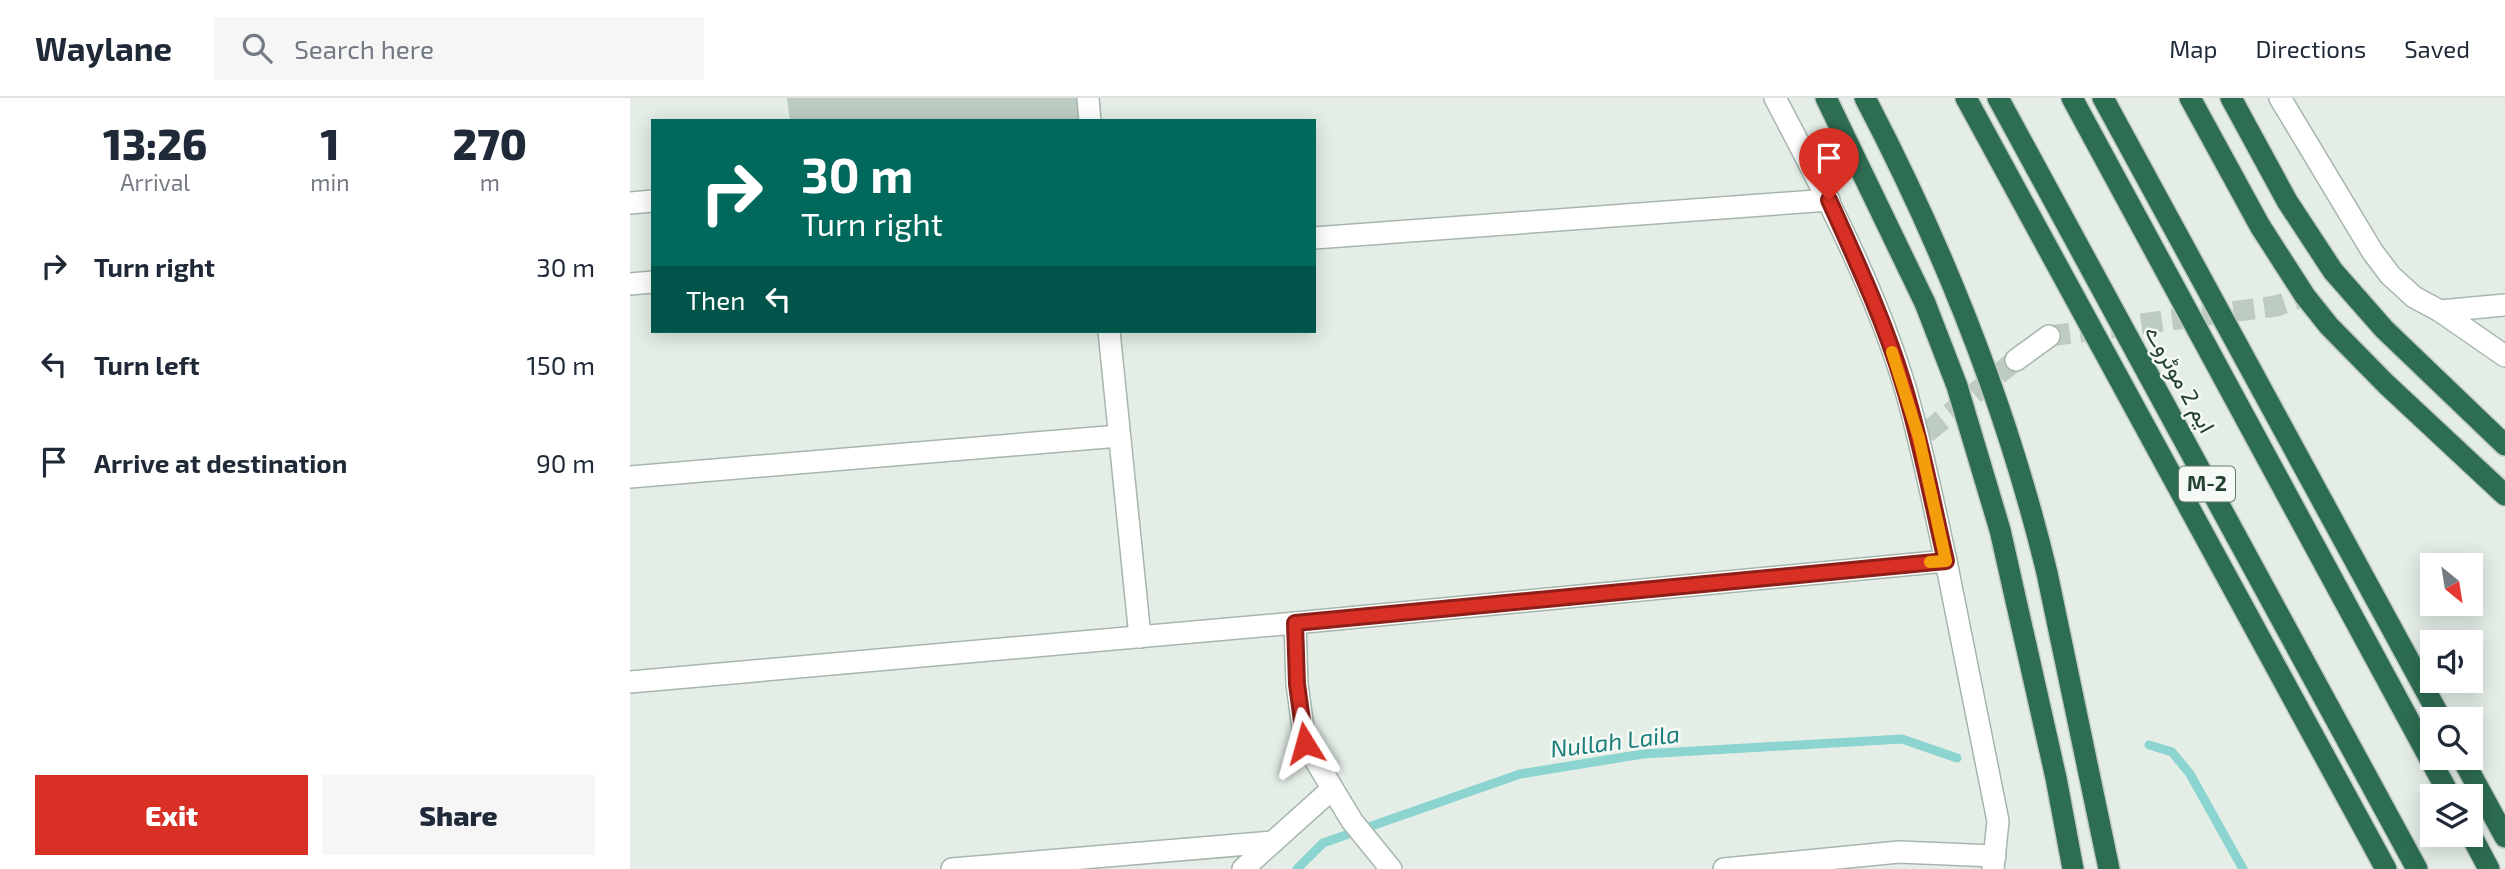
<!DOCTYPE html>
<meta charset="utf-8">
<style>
:root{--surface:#fff;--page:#f6f6f7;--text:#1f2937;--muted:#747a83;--line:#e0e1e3;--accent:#d93025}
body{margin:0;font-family:"Exo 2",Vazirmatn,sans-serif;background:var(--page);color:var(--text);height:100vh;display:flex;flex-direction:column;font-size:26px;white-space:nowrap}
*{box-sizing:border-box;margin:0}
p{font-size:23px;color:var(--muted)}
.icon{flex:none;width:38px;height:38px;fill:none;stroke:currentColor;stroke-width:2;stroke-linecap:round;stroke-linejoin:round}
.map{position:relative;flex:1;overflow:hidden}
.details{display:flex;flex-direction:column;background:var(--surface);width:630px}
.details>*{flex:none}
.banner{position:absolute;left:21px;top:21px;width:665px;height:214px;border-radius:0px;box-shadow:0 4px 18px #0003;background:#00695c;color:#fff;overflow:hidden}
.needle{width:46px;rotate:150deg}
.fabs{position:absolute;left:1790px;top:455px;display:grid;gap:14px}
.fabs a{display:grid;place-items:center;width:63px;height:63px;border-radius:0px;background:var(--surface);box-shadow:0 4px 18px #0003;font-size:35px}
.pin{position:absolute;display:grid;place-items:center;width:60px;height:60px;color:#fff;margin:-72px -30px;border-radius:50% 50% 50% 0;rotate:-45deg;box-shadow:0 0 7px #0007}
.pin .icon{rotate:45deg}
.me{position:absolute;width:77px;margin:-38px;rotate:352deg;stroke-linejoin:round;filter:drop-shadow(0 0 5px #0008)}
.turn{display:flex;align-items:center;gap:24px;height:147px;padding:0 35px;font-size:32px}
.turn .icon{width:91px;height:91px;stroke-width:2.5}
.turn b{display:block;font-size:49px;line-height:60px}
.then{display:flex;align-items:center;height:66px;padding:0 35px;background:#0003;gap:14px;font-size:26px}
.eta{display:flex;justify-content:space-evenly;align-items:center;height:119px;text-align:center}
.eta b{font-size:42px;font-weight:800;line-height:49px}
.button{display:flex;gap:14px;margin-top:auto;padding:14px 35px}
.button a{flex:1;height:80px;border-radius:0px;background:var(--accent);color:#fff;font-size:28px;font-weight:800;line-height:80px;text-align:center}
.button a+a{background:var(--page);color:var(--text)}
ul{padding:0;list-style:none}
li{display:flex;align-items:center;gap:21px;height:98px;padding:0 35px}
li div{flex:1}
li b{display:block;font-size:26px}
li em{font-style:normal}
header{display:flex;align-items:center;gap:42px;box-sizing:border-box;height:98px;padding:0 35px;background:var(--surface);border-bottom:2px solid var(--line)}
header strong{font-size:33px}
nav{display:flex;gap:38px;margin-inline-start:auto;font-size:24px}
.search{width:490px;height:63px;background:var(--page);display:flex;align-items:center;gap:18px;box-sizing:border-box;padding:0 24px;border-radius:0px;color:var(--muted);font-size:26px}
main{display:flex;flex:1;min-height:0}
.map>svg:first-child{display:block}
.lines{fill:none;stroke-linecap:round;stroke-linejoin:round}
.stream{stroke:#8bd4cf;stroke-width:9}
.building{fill:#bcccc2}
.minor-tunnel{stroke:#bdcbc3;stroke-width:21;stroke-dasharray:21 10;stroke-linecap:butt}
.minor-casing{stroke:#a6b6ad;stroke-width:24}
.highway-casing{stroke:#c1cac6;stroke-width:24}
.minor{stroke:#fff;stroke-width:21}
.highway{stroke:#2d6d52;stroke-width:21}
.route-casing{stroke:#8d1f18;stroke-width:18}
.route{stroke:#d93025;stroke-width:12}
.slow{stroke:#f59e0b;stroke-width:12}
.labels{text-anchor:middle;stroke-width:5;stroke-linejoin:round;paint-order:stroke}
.shield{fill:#f5faf6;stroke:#62786d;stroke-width:2}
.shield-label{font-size:21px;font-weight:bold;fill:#234032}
.street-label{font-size:23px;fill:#234032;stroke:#f5faf6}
.water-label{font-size:24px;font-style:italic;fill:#1b7e79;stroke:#f5faf6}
</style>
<header>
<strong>Waylane</strong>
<div class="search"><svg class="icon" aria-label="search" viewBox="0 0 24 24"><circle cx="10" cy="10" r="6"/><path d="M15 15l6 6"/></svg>Search here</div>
<nav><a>Map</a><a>Directions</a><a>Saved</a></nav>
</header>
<main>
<section class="details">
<div class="eta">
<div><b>13:26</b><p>Arrival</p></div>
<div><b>1</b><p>min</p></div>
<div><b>270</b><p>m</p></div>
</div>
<ul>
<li><svg class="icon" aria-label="right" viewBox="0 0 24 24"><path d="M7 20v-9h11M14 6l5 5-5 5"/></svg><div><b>Turn right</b></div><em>30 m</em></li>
<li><svg class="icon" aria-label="left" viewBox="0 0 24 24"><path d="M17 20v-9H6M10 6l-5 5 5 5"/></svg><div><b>Turn left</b></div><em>150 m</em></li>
<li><svg class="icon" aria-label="arrive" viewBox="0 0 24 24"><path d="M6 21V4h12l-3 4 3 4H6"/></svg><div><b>Arrive at destination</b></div><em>90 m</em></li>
</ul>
<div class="button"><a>Exit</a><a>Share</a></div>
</section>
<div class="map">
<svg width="1875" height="771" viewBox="0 0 1875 771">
<rect width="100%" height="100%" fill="#e4eee7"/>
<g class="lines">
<g class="stream">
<polyline points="1519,647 1542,654 1560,676 1613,771"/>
<polyline points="667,771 693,745 890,676 1013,656 1272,641 1327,660"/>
</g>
</g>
<polygon class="building" points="157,0 449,0 451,23 160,23"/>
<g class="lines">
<g class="minor-tunnel">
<polyline points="1419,238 1646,208 1675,198"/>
<polyline points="1296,335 1386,262"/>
</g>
<g class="minor-casing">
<g id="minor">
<polyline points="458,0 460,23"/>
<path d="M 1145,0 C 1194,93 1243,186 1274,286 C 1291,344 1303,404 1316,463"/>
<polyline points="1650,0 1742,153 1760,177 1784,199 1810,213 1875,258"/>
<polyline points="0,105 23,103"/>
<polyline points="684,140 1199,102"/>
<polyline points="0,186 23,184"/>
<polyline points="1810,213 1875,207"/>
<polyline points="479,233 510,539"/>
<polyline points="1386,262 1419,238"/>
<polyline points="0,379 489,338"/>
<polyline points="665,525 667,586 675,645 722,723 761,771"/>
<polyline points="0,584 665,525 1316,463 1368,723 1363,771"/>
<polyline points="322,771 643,744"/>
<polyline points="613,771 702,691"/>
<polyline points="1094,771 1269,754 1365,758"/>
</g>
</g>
<g class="highway-casing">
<g id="highway">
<polyline points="1196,0 1295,205 1327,288 1370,432 1426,680 1443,771"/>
<path d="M 1235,0 C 1314,151 1377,309 1417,475 L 1479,771"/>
<polyline points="1336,0 1756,771"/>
<polyline points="1368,0 1787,771"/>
<polyline points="1442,0 1820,698"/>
<polyline points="1473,0 1811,621"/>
<polyline points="1560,0 1630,128 1675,198 1699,228 1756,286 1875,397"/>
<polyline points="1601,0 1657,103 1703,173 1754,231 1875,347"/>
<polyline points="1832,660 1875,739"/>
<polyline points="1841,737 1859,771"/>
</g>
</g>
<use href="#minor" class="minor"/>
<use href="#highway" class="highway"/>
</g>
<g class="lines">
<g class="route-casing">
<path id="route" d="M 675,645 L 667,586 L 665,525 L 1316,463 C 1302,403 1291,343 1273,285 C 1254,222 1226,162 1199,102"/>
</g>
<use href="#route" class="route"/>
<polyline class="slow" points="1262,254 1289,340 1316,463 1300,464"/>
</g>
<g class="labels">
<rect class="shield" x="1549" y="368.5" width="56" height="35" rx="5"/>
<g class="shield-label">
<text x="1577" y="393">M-2</text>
</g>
<g class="street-label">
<text transform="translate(1550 281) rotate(61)" y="8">ایم 2 موٹروے</text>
</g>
<g class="water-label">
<text transform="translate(985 644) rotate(-7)" y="8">Nullah Laila</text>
</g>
</g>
</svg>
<div class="fabs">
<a><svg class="needle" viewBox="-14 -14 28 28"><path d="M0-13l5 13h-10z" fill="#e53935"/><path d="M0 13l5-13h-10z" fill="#747a83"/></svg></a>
<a><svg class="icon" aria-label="sound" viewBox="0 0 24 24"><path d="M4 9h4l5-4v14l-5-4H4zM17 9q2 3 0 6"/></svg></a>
<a><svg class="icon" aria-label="search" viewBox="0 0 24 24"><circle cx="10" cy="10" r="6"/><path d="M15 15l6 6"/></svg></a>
<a><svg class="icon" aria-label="layers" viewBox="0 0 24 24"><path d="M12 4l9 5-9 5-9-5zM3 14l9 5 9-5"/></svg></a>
</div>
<div class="pin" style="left:1199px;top:102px;background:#d93025"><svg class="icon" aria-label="arrive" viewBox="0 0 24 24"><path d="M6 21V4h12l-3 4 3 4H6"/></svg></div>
<svg class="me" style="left:675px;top:645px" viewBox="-20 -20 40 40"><path d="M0-17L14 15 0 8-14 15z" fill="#d93025" stroke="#fff" stroke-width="4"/></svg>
<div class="banner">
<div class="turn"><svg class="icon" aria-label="right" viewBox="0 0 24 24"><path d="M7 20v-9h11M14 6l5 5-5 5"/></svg><div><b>30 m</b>Turn right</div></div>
<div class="then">Then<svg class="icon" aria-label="left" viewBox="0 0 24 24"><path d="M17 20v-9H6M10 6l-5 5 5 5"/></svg></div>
</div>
</div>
</main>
